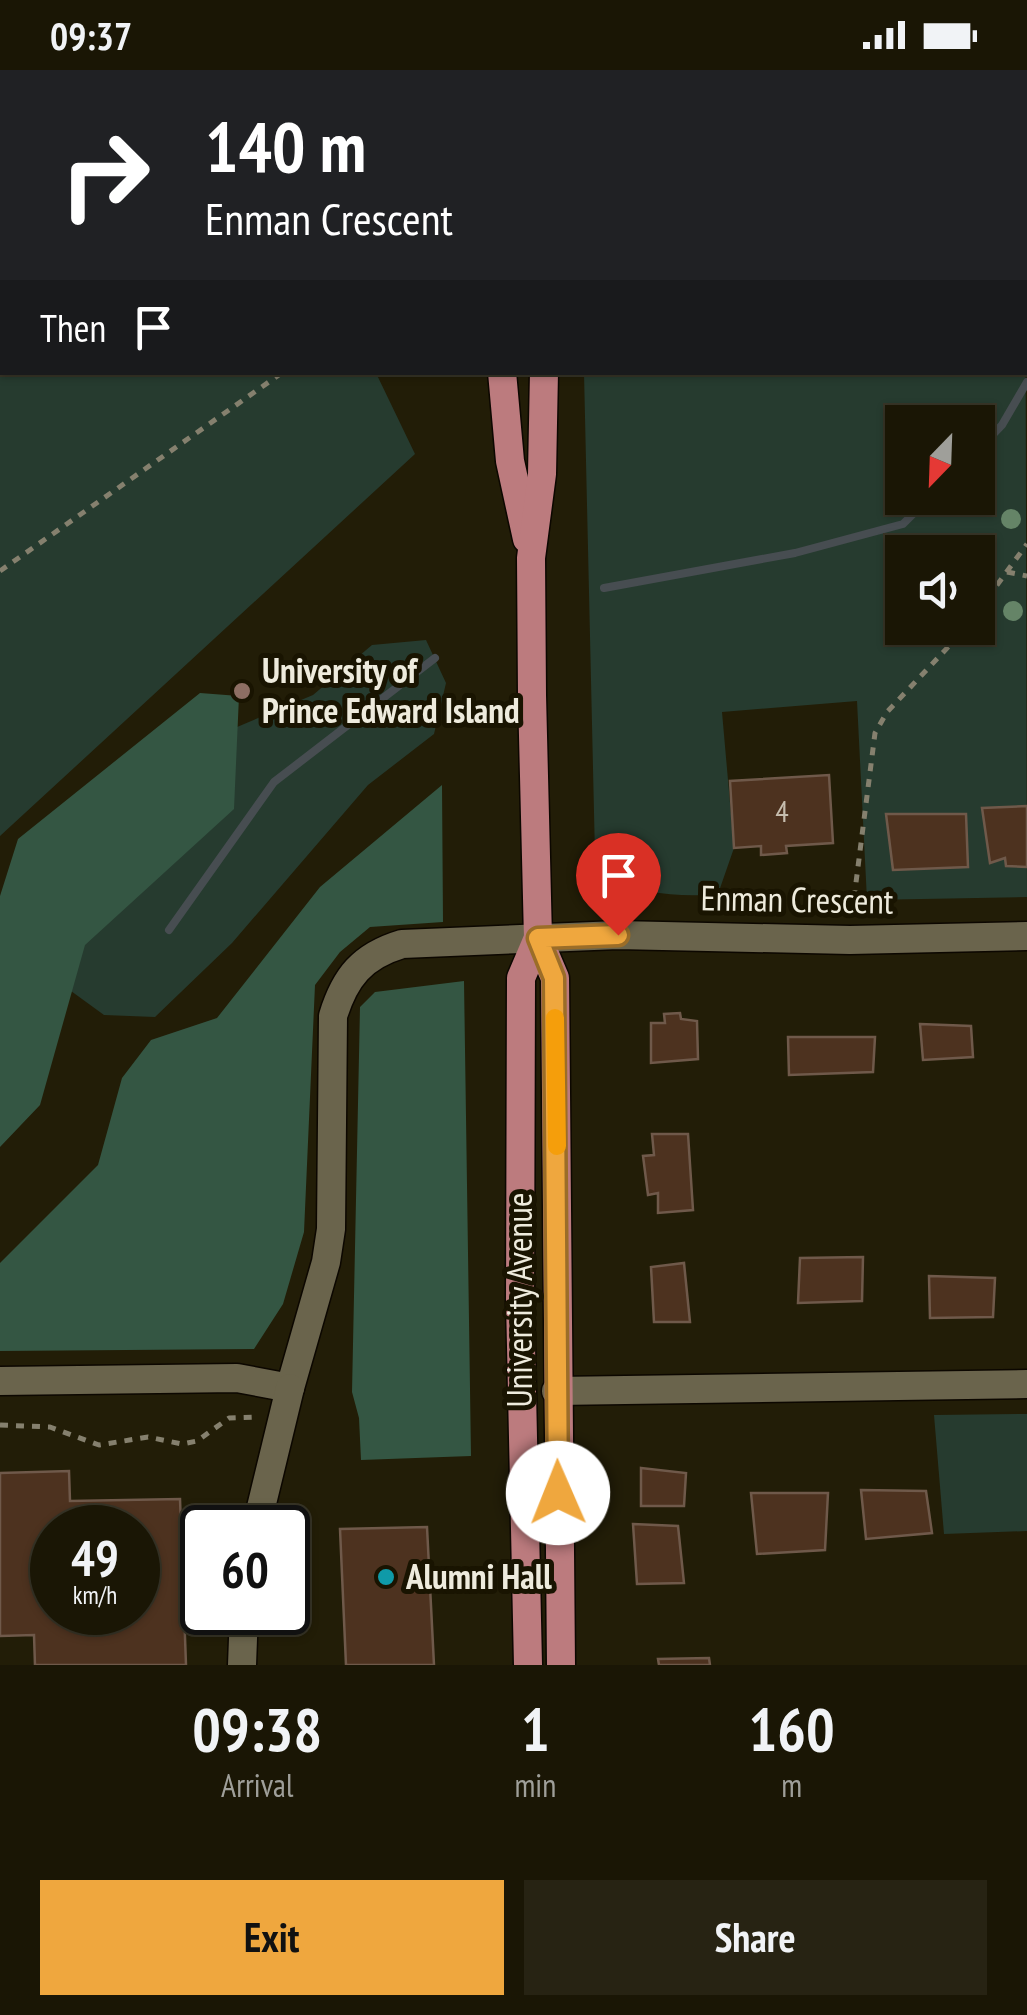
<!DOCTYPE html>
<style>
:root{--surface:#1a1605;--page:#272313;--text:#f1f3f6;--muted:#9f9f9a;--line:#383527;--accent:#efa73e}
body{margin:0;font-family:"PT Sans Narrow",sans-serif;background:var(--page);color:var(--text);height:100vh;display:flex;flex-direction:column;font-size:38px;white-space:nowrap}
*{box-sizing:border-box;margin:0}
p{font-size:32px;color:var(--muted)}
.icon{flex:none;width:55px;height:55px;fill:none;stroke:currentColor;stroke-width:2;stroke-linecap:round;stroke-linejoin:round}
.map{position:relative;height:1595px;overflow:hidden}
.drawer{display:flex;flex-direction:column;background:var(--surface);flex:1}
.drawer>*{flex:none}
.banner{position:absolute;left:0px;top:0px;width:1028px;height:305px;box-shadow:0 2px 8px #0004,0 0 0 2px var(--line);background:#202124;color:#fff;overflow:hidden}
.needle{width:65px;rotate:203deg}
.controls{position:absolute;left:885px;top:335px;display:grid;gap:20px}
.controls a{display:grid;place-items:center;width:110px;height:110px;border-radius:0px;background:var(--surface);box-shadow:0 2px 8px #0004,0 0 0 2px var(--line);font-size:50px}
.speed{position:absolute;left:30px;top:1435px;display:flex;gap:20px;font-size:50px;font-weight:700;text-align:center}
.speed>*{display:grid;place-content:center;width:130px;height:130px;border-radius:50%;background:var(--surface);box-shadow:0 2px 8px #0004,0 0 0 2px var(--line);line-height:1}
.speed small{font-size:25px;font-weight:400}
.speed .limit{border:5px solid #111;border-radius:15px;background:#fff;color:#111}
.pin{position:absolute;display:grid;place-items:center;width:85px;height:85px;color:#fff;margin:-102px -42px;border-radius:50% 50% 50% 0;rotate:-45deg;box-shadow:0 0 10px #0007}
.pin .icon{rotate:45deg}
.me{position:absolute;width:110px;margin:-55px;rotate:359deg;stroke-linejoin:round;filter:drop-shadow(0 0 8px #0008)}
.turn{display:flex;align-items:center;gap:35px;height:210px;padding:0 40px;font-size:45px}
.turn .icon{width:130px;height:130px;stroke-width:2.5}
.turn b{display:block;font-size:70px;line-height:85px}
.then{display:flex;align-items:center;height:95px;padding:0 40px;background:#0003;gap:20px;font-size:38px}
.eta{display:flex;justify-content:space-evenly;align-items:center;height:170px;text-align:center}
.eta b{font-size:60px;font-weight:700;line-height:70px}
.button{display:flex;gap:20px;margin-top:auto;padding:20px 40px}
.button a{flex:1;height:115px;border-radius:0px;background:var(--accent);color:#111;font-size:40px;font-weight:700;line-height:115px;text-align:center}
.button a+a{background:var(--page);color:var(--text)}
.status{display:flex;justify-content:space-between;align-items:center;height:70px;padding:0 50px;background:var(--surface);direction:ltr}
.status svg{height:28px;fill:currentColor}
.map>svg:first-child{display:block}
.green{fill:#263b2f;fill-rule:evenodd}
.forest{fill:#345643}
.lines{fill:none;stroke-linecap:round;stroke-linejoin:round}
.stream{stroke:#474d51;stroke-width:8}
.building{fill:#4d321f;stroke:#6f594a;stroke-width:2.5;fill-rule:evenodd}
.minor-casing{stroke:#0c0700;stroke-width:31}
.primary-casing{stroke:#0c0700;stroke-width:31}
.path{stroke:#85806e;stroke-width:5;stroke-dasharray:8 8;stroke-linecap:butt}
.minor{stroke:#6a644c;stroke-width:28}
.primary{stroke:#bc7b7e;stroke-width:28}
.tree{fill:#658467}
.route-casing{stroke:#9b6d28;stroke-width:25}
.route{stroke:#efa73e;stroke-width:18}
.slow{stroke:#f59e0b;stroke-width:18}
.education-dot{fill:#8d6e63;stroke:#191401;stroke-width:4}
.culture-dot{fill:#0f9aa8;stroke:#191401;stroke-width:4}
.labels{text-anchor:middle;stroke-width:10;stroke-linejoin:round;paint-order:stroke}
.number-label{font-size:30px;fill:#c6bdae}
.poi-label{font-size:35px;font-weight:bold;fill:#eeebdd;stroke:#191401;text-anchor:start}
.street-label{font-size:35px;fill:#eeebdd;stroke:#191401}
</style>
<div class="status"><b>09:37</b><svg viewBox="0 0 49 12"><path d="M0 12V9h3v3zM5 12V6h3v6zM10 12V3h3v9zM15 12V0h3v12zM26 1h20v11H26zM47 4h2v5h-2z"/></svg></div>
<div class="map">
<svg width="1027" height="1595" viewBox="0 0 1027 1595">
<rect width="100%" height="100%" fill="#221d07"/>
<g class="green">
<polygon points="0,0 397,0 2,2 2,302 376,303 415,384 0,766"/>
<polygon points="577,0 878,0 879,2 578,2"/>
<path d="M 1025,64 L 1027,827 L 867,830 L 857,631 L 722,642 L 734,778 L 718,824 C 677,828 643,822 603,811 L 595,786 L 584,303 L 1025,302 ZM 902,352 L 978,352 L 978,428 L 902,428 ZM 902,482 L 978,482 L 978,558 L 902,558 Z"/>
<polygon points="426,570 446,613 434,664 368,715 232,873 155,947 104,945 71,921 67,810 211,668 313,625 372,575"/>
<polygon points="1027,1344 1027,1461 944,1464 934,1345"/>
</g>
<g class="forest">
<polygon points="200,623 239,626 234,739 85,875 40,1035 0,1077 0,826 18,769"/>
<polygon points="442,715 443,852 370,857 340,882 315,915 304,1162 283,1234 254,1279 0,1281 0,1193 98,1095 122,1008 151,970 217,948 320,817"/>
<polygon points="464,911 471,1386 361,1390 359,1348 352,1322 360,937 375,922"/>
</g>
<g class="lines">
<g class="stream">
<polyline points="978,380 1002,355 1027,312"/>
<polyline points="604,518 795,483 903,454 929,428"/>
<polyline points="169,860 274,712 435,588"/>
</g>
</g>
<g class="building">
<polygon points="829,705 833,773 786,776 787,783 761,785 761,776 734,778 730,711"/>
<polygon points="1027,736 1027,797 1006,796 1005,788 990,793 982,738"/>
<polygon points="886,744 966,744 968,797 893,800"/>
<polygon points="680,943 681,949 697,951 698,989 651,993 651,953 665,953 664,944"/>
<polygon points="920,954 971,956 973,987 923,990"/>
<polygon points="788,967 875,967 873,1002 789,1005"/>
<polygon points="652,1064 688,1064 693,1140 658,1143 658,1123 648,1125 643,1086 654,1085"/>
<polygon points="863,1187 862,1231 798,1233 800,1188"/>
<polygon points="684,1193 690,1252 654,1252 651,1197"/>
<polygon points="929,1206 995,1208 993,1247 930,1248"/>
<polygon points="641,1398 686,1403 684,1436 641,1436"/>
<path d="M 69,1401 L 70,1431 L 180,1429 L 186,1595 L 35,1595 L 34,1565 L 0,1566 L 0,1403 ZM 52,1458 L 138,1458 L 138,1542 L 52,1542 Z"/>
<polygon points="861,1420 926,1421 932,1463 866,1469"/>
<polygon points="751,1423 828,1423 825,1480 757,1484"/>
<polygon points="633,1454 678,1456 684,1513 637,1514"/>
<polygon points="427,1457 434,1595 346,1595 340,1459"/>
<polygon points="709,1588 710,1595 659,1595 658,1589"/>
</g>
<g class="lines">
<g class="minor-casing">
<g id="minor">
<path d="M 0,1311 L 237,1308 L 290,1318 L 326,1192 L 331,1159 L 333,946 C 345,907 362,886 402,874 L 618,865 L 850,870 L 1027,866"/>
<polyline points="556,1321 1027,1314"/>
<polyline points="256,1458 290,1318"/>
<polyline points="242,1595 244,1542"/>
</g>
</g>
<g class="primary-casing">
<g id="primary">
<polyline points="494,0 494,2"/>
<polyline points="536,0 536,2"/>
<polyline points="502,302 510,391 527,469"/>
<polyline points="544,302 542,404 531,488 532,625 538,868 555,908 561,1595"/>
<polyline points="528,1595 520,1231 521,908 538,868"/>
</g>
</g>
<g class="path">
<polyline points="335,0 336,2"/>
<polyline points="0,501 283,302"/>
<polyline points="1007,502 1027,506"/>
<polyline points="978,541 1027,474"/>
<polyline points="852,844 875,663 887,642 966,558"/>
<polyline points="0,1355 50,1357 99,1375 148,1367 182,1374 197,1371 229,1348 259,1347"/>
</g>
<use href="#minor" class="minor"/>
<use href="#primary" class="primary"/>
</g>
<g class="tree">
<circle cx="1011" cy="449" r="10"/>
<circle cx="1013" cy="541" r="10"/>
</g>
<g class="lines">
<g class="route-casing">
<polyline id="route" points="558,1423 554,908 538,868 618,865"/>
</g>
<use href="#route" class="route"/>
<polyline class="slow" points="555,948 557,1076"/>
</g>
<circle class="education-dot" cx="242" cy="621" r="10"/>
<circle class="culture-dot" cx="386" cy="1507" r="10"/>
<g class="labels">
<g class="number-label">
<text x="782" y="752">4</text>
</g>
<g class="poi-label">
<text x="262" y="613">University of<tspan x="262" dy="40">Prince Edward Island</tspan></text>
<text x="406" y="1519">Alumni Hall</text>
</g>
<g class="street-label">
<text transform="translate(797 830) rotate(1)" y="12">Enman Crescent</text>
<text transform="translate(520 1230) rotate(-90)" y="12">University Avenue</text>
</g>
</g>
</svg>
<div class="controls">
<a><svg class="needle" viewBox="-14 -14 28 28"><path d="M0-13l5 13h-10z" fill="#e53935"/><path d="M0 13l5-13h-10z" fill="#9f9f9a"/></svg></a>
<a><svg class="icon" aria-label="sound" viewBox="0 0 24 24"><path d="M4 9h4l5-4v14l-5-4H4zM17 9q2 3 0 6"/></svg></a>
</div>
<div class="speed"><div>49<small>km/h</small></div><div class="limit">60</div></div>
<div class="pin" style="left:618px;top:865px;background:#d93025"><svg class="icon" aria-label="arrive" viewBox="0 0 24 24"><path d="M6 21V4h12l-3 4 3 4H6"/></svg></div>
<svg class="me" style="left:558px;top:1423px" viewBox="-20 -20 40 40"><circle r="19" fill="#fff"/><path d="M0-13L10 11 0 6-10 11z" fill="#efa73e"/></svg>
<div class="banner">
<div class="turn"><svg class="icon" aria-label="right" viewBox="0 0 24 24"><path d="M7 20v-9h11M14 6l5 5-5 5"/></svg><div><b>140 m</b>Enman Crescent</div></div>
<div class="then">Then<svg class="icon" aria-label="arrive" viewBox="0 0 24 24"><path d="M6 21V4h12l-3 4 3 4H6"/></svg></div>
</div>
</div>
<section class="drawer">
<div class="eta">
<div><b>09:38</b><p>Arrival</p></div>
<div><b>1</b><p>min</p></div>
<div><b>160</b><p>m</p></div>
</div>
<div class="button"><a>Exit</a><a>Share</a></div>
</section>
